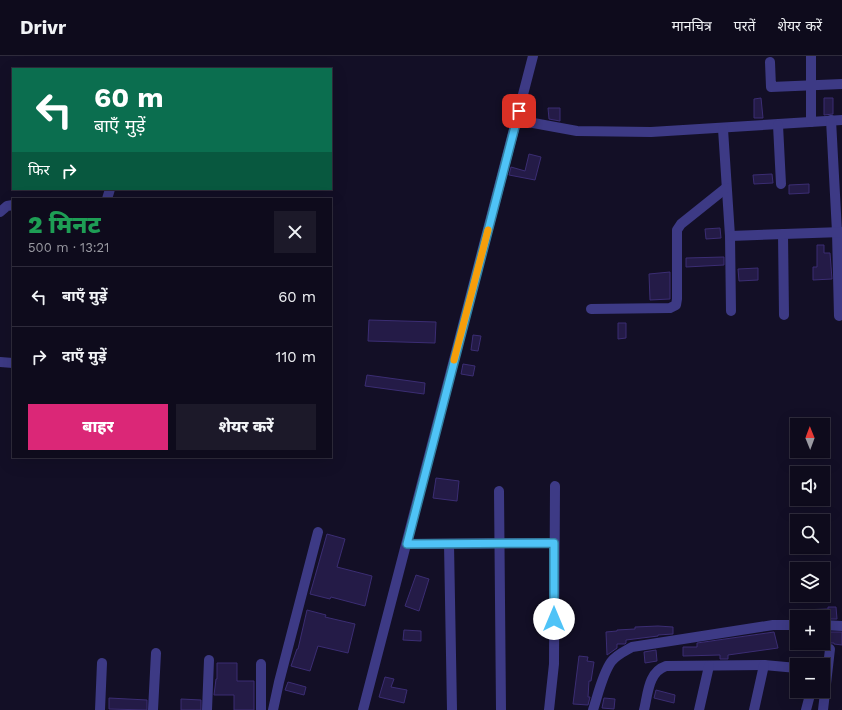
<!DOCTYPE html>
<html lang="hi">
<meta charset="utf-8">
<style>
:root{--surface:#0e0b1c;--page:#1c1929;--text:#f1f3f6;--muted:#9b9ba3;--line:#2e2b3b;--accent:#db2777}
body{margin:0;font-family:"Work Sans","Noto Sans Devanagari",sans-serif;background:var(--page);color:var(--text);height:100vh;display:flex;flex-direction:column;font-size:15px;white-space:nowrap}
*{box-sizing:border-box;margin:0}
p{font-size:13px;color:var(--muted)}
.icon{flex:none;width:22px;height:22px;fill:none;stroke:currentColor;stroke-width:2;stroke-linecap:round;stroke-linejoin:round}
.map{position:relative;flex:1;overflow:hidden}
.details{position:absolute;left:12px;top:142px;width:320px;height:260px;display:flex;flex-direction:column;background:var(--surface);border-radius:0px;box-shadow:0 4px 16px #0002,0 0 0 1px var(--line)}
.details>*{flex:none}
.banner{position:absolute;left:12px;top:12px;width:320px;height:122px;border-radius:0px;box-shadow:0 4px 16px #0002,0 0 0 1px var(--line);background:#0b6e4f;color:#fff;overflow:hidden}
.needle{width:26px;rotate:359deg}
.tools{position:absolute;left:790px;top:362px;display:grid;gap:8px}
.tools a{display:grid;place-items:center;width:40px;height:40px;border-radius:0px;background:var(--surface);box-shadow:0 4px 16px #0002,0 0 0 1px var(--line);font-size:20px}
.pin{position:absolute;display:grid;place-items:center;width:34px;height:34px;color:#fff;margin:-17px;border-radius:8px;box-shadow:0 2px 6px #0006}
.me{position:absolute;width:44px;margin:-22px;rotate:0deg;stroke-linejoin:round;filter:drop-shadow(0 0 3px #0008)}
.turn{display:flex;align-items:center;gap:14px;height:84px;padding:0 16px;font-size:18px}
.turn .icon{width:52px;height:52px;stroke-width:2.5}
.turn b{display:block;font-size:28px;line-height:34px}
.then{display:flex;align-items:center;height:38px;padding:0 16px;background:#0003;gap:8px;font-size:15px}
.round{display:grid;place-items:center;flex:none;width:42px;height:42px;border-radius:0px;background:var(--page)}
.overview{display:flex;align-items:center;justify-content:space-between;height:68px;padding:0 16px}
h1{font-size:24px;font-weight:800;line-height:30px;color:#1e9e55}
.cta{display:flex;gap:8px;margin-top:auto;padding:8px 16px}
.cta a{flex:1;height:46px;border-radius:0px;background:var(--accent);color:#fff;font-size:16px;font-weight:800;line-height:46px;text-align:center}
.cta a+a{background:var(--page);color:var(--text)}
ul{padding:0;list-style:none}
li{display:flex;align-items:center;gap:12px;height:60px;padding:0 16px;border-top:1px solid var(--line)}
li div{flex:1}
li b{display:block;font-size:15px}
li em{font-style:normal}
header{display:flex;align-items:center;gap:24px;box-sizing:border-box;height:56px;padding:0 20px;background:var(--surface);border-bottom:1px solid var(--line)}
header strong{font-size:19px}
nav{display:flex;gap:22px;margin-inline-start:auto;font-size:14px}
.map>svg:first-child{display:block}
.building{fill:#241b47;stroke:#3b2d73}
.lines{fill:none;stroke-linecap:round;stroke-linejoin:round}
.minor{stroke:#3d3a85;stroke-width:10}
.route-casing{stroke:#337fa1;stroke-width:10}
.route{stroke:#4fc3f7;stroke-width:7}
.slow{stroke:#f59e0b;stroke-width:7}
</style>
<header>
<strong>Drivr</strong>
<nav><a>मानचित्र</a><a>परतें</a><a>शेयर करें</a></nav>
</header>
<div class="map">
<svg width="842" height="654" viewBox="0 0 842 654">
<rect width="100%" height="100%" fill="#130f26"/>
<g class="building">
<polygon points="761,42 763,62 754,62 754,43"/>
<polygon points="824,42 833,42 833,58 824,59"/>
<polygon points="548,52 560,52 560,65 549,63"/>
<polygon points="529,98 541,101 535,124 509,119 511,111 525,115"/>
<polygon points="772,118 773,127 754,128 753,119"/>
<polygon points="809,128 809,137 789,138 789,129"/>
<polygon points="720,172 721,182 706,183 705,173"/>
<polygon points="817,189 824,189 824,197 830,197 832,223 813,224 813,211 817,211"/>
<polygon points="724,201 724,209 686,211 686,202"/>
<polygon points="758,212 758,224 739,225 738,213"/>
<polygon points="670,216 670,243 650,244 649,218"/>
<polygon points="369,264 436,266 435,287 368,285"/>
<polygon points="618,267 626,267 626,282 618,283"/>
<polygon points="473,279 481,280 478,295 471,294"/>
<polygon points="463,308 475,310 473,320 461,318"/>
<polygon points="367,319 425,327 424,338 365,330"/>
<polygon points="436,422 459,425 457,445 433,442"/>
<polygon points="327,478 345,483 337,511 372,520 365,550 331,541 330,543 310,538"/>
<polygon points="416,519 429,523 419,555 405,550"/>
<polygon points="828,551 836,551 837,563 823,563 823,561 802,561 801,554 828,553"/>
<polygon points="307,554 326,559 325,561 355,568 348,597 318,590 310,615 291,610 297,593 298,593"/>
<polygon points="658,570 673,571 673,578 658,579 658,580 626,584 626,587 625,588 617,588 617,592 607,599 606,576 617,575 617,574 635,573 635,571"/>
<polygon points="404,574 421,575 421,585 403,584"/>
<polygon points="774,576 778,592 728,599 728,603 720,603 720,599 683,600 683,591 697,591 697,587"/>
<polygon points="824,576 842,576 842,589 834,588 834,587 824,587"/>
<polygon points="656,594 657,605 645,607 644,596"/>
<polygon points="579,600 588,601 587,605 594,606 591,625 589,625 588,641 590,641 588,649 573,648"/>
<polygon points="217,607 237,607 237,625 254,625 254,654 234,654 234,639 214,639 216,623 217,623"/>
<polygon points="385,621 394,623 391,631 407,634 404,647 379,641"/>
<polygon points="288,626 306,631 304,639 285,634"/>
<polygon points="656,634 675,639 674,647 654,642"/>
<polygon points="109,642 147,644 147,654 109,653"/>
<polygon points="604,642 615,643 614,653 602,652"/>
<polygon points="181,643 201,644 201,654 181,654"/>
</g>
<g class="lines">
<g class="minor">
<polyline points="770,6 771,31 842,28"/>
<polyline points="517,64 577,75 651,76 842,64"/>
<polyline points="831,64 837,176 839,260"/>
<polyline points="811,66 811,0"/>
<polyline points="778,69 781,128"/>
<polyline points="723,73 730,180 731,255"/>
<polyline points="107,143 110,133"/>
<polyline points="0,156 7,150 13,149"/>
<polyline points="783,178 784,259"/>
<polyline points="730,180 842,176"/>
<polyline points="591,253 670,252 676,249 677,243 677,174 681,168 726,132"/>
<polyline points="0,306 13,307"/>
<polyline points="499,435 501,654"/>
<polyline points="407,488 554,487"/>
<polyline points="449,488 452,654"/>
<polyline points="823,569 842,570"/>
<polyline points="100,654 102,607"/>
<polyline points="153,654 156,597"/>
<polyline points="207,654 209,604"/>
<polyline points="261,654 261,608"/>
<polyline points="273,654 279,626 318,476"/>
<polyline points="363,654 533,0"/>
<polyline points="549,654 554,608 555,430"/>
<path d="M 593,654 C 598,639 602,619 611,606 C 616,599 625,595 632,591 L 773,569 L 797,569"/>
<path d="M 644,654 C 648,638 648,616 666,610 L 764,609 L 797,612"/>
<polyline points="699,654 709,610"/>
<polyline points="754,654 764,609"/>
<polyline points="806,654 811,635"/>
<polyline points="823,654 830,593"/>
</g>
</g>
<g class="lines">
<g class="route-casing">
<polyline id="route" points="519,55 407,488 554,487 554,563"/>
</g>
<use href="#route" class="route"/>
<polyline class="slow" points="454,304 488,174"/>
</g>
</svg>
<div class="tools">
<a><svg class="needle" viewBox="-14 -14 28 28"><path d="M0-13l5 13h-10z" fill="#e53935"/><path d="M0 13l5-13h-10z" fill="#9b9ba3"/></svg></a>
<a><svg class="icon" aria-label="sound" viewBox="0 0 24 24"><path d="M4 9h4l5-4v14l-5-4H4zM17 9q2 3 0 6"/></svg></a>
<a><svg class="icon" aria-label="search" viewBox="0 0 24 24"><circle cx="10" cy="10" r="6"/><path d="M15 15l6 6"/></svg></a>
<a><svg class="icon" aria-label="layers" viewBox="0 0 24 24"><path d="M12 4l9 5-9 5-9-5zM3 14l9 5 9-5"/></svg></a>
<a>+</a>
<a>−</a>
</div>
<div class="pin" style="left:519px;top:55px;background:#d93025"><svg class="icon" aria-label="arrive" viewBox="0 0 24 24"><path d="M6 21V4h12l-3 4 3 4H6"/></svg></div>
<svg class="me" style="left:554px;top:563px" viewBox="-20 -20 40 40"><circle r="19" fill="#fff"/><path d="M0-13L10 11 0 6-10 11z" fill="#4fc3f7"/></svg>
<div class="banner">
<div class="turn"><svg class="icon" aria-label="left" viewBox="0 0 24 24"><path d="M17 20v-9H6M10 6l-5 5 5 5"/></svg><div><b>60 m</b>बाएँ मुड़ें</div></div>
<div class="then">फिर<svg class="icon" aria-label="right" viewBox="0 0 24 24"><path d="M7 20v-9h11M14 6l5 5-5 5"/></svg></div>
</div>
<section class="details">
<div class="overview"><div><h1>2 मिनट</h1><p>500 m · 13:21</p></div><a class="round"><svg class="icon" aria-label="close" viewBox="0 0 24 24"><path d="M6 6l12 12M18 6L6 18"/></svg></a></div>
<ul>
<li><svg class="icon" aria-label="left" viewBox="0 0 24 24"><path d="M17 20v-9H6M10 6l-5 5 5 5"/></svg><div><b>बाएँ मुड़ें</b></div><em>60 m</em></li>
<li><svg class="icon" aria-label="right" viewBox="0 0 24 24"><path d="M7 20v-9h11M14 6l5 5-5 5"/></svg><div><b>दाएँ मुड़ें</b></div><em>110 m</em></li>
</ul>
<div class="cta"><a>बाहर</a><a>शेयर करें</a></div>
</section>
</div>
